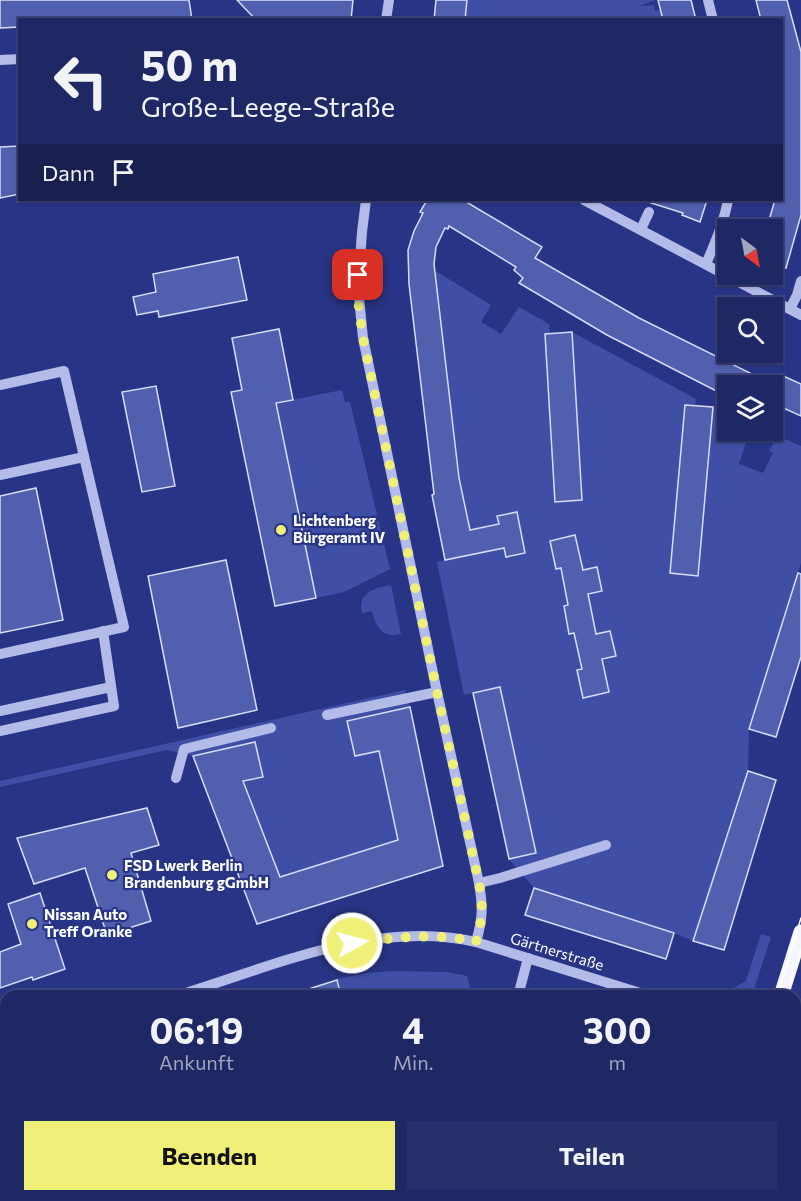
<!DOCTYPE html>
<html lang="de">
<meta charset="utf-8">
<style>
:root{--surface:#1e2864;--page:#26306a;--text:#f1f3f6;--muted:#a1a6bf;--line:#3c4478;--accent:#f0f079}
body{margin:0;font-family:Commissioner,sans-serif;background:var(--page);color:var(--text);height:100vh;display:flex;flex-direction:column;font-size:22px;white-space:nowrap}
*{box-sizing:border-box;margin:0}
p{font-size:20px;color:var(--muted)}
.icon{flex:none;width:33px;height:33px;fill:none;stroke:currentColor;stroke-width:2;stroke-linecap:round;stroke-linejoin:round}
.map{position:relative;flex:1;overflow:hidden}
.details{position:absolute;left:0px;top:990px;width:801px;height:212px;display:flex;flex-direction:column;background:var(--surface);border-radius:18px 18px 0 0;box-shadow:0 2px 4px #0004,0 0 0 2px var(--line)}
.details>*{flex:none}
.top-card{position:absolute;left:18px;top:18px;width:765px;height:183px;border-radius:0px;box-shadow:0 2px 4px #0004,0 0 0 2px var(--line);background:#1e2864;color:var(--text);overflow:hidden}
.needle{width:39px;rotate:148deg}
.buttons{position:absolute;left:717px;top:219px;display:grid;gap:12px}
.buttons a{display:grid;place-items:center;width:66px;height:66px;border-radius:0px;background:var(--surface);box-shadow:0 2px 4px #0004,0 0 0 2px var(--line);font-size:30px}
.pin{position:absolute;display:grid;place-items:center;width:51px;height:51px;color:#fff;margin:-26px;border-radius:12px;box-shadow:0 3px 9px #0006}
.me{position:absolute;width:66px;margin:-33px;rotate:83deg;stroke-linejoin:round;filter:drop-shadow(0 0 4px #0008)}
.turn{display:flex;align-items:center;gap:21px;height:126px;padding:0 24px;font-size:27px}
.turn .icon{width:78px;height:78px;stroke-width:2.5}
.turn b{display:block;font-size:42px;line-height:51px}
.then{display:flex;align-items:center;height:57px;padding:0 24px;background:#0003;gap:12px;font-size:22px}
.eta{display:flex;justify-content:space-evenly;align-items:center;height:102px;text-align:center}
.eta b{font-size:36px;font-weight:700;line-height:42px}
.primary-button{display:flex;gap:12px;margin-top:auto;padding:12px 24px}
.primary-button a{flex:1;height:69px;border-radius:0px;background:var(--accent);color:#111;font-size:24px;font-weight:700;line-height:69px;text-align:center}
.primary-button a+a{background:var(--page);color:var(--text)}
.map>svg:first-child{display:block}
.green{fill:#3f4fa5;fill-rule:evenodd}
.building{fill:#505fae;stroke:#d6dcf6;stroke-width:1.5}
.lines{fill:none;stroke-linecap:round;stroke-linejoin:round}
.minor{stroke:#b3bbe8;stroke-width:10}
.major{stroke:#f5f6fe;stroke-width:15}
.tram{stroke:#fff;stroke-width:1.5}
.route{stroke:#f0f079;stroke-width:10;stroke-dasharray:0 18}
.poi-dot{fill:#f0f079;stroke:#283586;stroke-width:2}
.labels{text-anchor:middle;stroke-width:4.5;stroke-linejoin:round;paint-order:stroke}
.poi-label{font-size:15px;font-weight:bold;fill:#fff;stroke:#283586;text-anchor:start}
.street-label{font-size:15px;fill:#fff;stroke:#283586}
</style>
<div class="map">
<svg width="801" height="1201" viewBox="0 0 801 1201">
<rect width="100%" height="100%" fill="#283586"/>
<g class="green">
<polygon points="467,0 655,0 640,6 654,5 655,11 660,10 663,19 465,20"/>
<path d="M 434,270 L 491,305 L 481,322 L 501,334 L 519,307 L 549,324 L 550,333 L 545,334 L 556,502 L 582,500 L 572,332 L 696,399 L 695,406 L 685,406 L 670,573 L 698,575 L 713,408 L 727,417 L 728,430 L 733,431 L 732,435 L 746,442 L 739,464 L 763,473 L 773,453 L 769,451 L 778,436 L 801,446 L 801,563 L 749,729 L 748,771 L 693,941 L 674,933 L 534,888 L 509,859 L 536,853 L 501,688 L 464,695 L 437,562 L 504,548 L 506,557 L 525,553 L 517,512 L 497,516 L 499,524 L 466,531 ZM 575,535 L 583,570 L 597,567 L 602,591 L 588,594 L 596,634 L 611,632 L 615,655 L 602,659 L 608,692 L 583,698 L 577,671 L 582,669 L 574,633 L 570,634 L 564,606 L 568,605 L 561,568 L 556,569 L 550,541 Z"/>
<polygon points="342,390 345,402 350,402 390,569 344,592 316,598 276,403"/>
<path d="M 391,585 L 401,634 C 383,639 376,627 372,611 L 362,613 C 357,593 374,588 391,585 Z"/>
<polygon points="405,690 410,707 347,721 380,751 399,845 385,844 372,848 292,873 282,882 244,781 263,777 255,742 193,756 167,750 0,787 0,781"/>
<polygon points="761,934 771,937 754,989 744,995 728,991 746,981"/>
<polygon points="393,971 447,972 467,976 472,996 341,996 336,979 367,973"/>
<polygon points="6,1084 6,1196 407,1196 397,1201 0,1201 0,1087"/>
</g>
<g class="building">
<polygon points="0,0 189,0 192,20 20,20 20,27 0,28"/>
<polygon points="237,0 353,0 351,20 256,20"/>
<polygon points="436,0 467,0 465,20 434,20"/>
<polygon points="658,0 691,0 696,20 663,20"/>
<polygon points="756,0 787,0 801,52 801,215 786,268 772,264 772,230 766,230 775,200 782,200 783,140 782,20 761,20"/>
<polygon points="20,146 20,194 0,198 0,147"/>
<polygon points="427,200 463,200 542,247 535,258 639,318 774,385 779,374 801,384 801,416 772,403 772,389 774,386 728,386 728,397 607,335 519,283 523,278 514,270 516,267 449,226 448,229 445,228 436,247 434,264 459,478 470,530 499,524 497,516 517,512 525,553 506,557 504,548 445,560 432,495 434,494 409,284 408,250 414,231 423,213 420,212"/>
<polygon points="651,200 707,200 700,222 682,215 683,213 651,203"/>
<polygon points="238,257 247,300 159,317 158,311 137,315 133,297 156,292 153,274"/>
<polygon points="279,329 293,400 276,403 316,598 275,606 231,392 242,390 232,338"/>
<polygon points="572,332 582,500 555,502 545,334"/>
<polygon points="156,386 175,486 142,492 122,392"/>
<polygon points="685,405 713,407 698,576 670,573"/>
<polygon points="36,488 63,620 0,633 0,496"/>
<polygon points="575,535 583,570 597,567 602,591 588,594 596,634 610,631 616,656 602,659 609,692 583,698 577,670 582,669 574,633 569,634 564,606 568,605 561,568 556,569 550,541"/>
<polygon points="226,560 257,710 178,728 148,576"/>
<polygon points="798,573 801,574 801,657 776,737 749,729"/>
<polygon points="500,687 536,853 509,859 473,693"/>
<polygon points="410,707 443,866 257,924 193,756 255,742 263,777 243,781 280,877 398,840 379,751 355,756 347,721"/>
<polygon points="748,771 776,780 724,950 693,941"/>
<polygon points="147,808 159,845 131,853 151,921 107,935 85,868 34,884 17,838"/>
<polygon points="534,888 674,933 666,959 525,915"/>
<polygon points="40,893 65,969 33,980 32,977 0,988 0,952 21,944 8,904"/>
<polygon points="337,980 341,996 297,996 296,993"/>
</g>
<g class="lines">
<g class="minor">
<polyline points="708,0 713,20"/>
<polyline points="386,20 389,0"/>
<polyline points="0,60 20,59"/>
<path d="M 366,200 L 362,232 L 358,288 L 363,338 L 437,692 L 479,883 C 483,907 483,918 476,942"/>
<polyline points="584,200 801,315"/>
<polyline points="641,229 649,212"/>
<path d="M 706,264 C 715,243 724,222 728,200"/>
<polyline points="790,309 797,295 801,281"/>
<polyline points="0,385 64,371 124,627 0,654"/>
<polyline points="0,475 84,457"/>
<polyline points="0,711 111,687"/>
<polyline points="327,715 437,692"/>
<polyline points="0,731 114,706 103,631"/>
<polyline points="176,778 184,749 271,728"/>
<polyline points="479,883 500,878 606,845"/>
<path d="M 176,996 C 271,967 375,919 476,942 L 650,996"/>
<polyline points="518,996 528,958"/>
<polyline points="0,1052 6,1050"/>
<polyline points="795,1139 801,1141"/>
<polyline points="578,1196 580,1201"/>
</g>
<g class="major">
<polyline points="781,996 801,932"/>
<polyline points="717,1201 718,1196"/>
</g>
<g class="tram">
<polyline points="777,996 801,918"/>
<polyline points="787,996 801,950"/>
<polyline points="722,1201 723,1196"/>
</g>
</g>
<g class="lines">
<path class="route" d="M 352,943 C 394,938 435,932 476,942 C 483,918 483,907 479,883 L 437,692 L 363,338 L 358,300 L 358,275"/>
</g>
<g class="poi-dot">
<circle cx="281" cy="530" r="6"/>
<circle cx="112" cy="875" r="6"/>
<circle cx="32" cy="924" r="6"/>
</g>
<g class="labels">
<g class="poi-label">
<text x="293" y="526">Lichtenberg<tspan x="293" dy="17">Bürgeramt IV</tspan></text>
<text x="124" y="871">FSD Lwerk Berlin<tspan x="124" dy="17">Brandenburg gGmbH</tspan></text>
<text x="44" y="920">Nissan Auto<tspan x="44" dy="17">Treff Oranke</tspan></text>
</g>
<g class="street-label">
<text transform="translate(557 952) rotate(17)" y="5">Gärtnerstraße</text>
</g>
</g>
</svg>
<div class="buttons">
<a><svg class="needle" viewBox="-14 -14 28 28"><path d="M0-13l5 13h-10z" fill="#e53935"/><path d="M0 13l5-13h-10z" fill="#a1a6bf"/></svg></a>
<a><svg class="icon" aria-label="search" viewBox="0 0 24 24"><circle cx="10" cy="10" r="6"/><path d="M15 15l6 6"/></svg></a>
<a><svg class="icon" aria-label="layers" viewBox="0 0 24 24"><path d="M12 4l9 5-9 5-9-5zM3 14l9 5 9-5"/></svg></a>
</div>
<div class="pin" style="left:358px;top:275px;background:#d93025"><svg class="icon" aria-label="arrive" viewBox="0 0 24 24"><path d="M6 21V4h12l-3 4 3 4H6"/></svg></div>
<svg class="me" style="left:352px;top:943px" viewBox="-20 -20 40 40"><circle r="17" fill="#f0f079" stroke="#fff" stroke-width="3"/><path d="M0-11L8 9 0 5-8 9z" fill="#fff"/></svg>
<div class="top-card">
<div class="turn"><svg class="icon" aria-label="left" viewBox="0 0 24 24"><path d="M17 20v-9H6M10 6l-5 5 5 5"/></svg><div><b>50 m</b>Große-Leege-Straße</div></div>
<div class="then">Dann<svg class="icon" aria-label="arrive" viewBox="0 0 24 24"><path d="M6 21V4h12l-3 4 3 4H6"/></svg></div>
</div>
<section class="details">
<div class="eta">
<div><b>06:19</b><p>Ankunft</p></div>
<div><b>4</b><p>Min.</p></div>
<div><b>300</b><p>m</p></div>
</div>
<div class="primary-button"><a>Beenden</a><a>Teilen</a></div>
</section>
</div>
